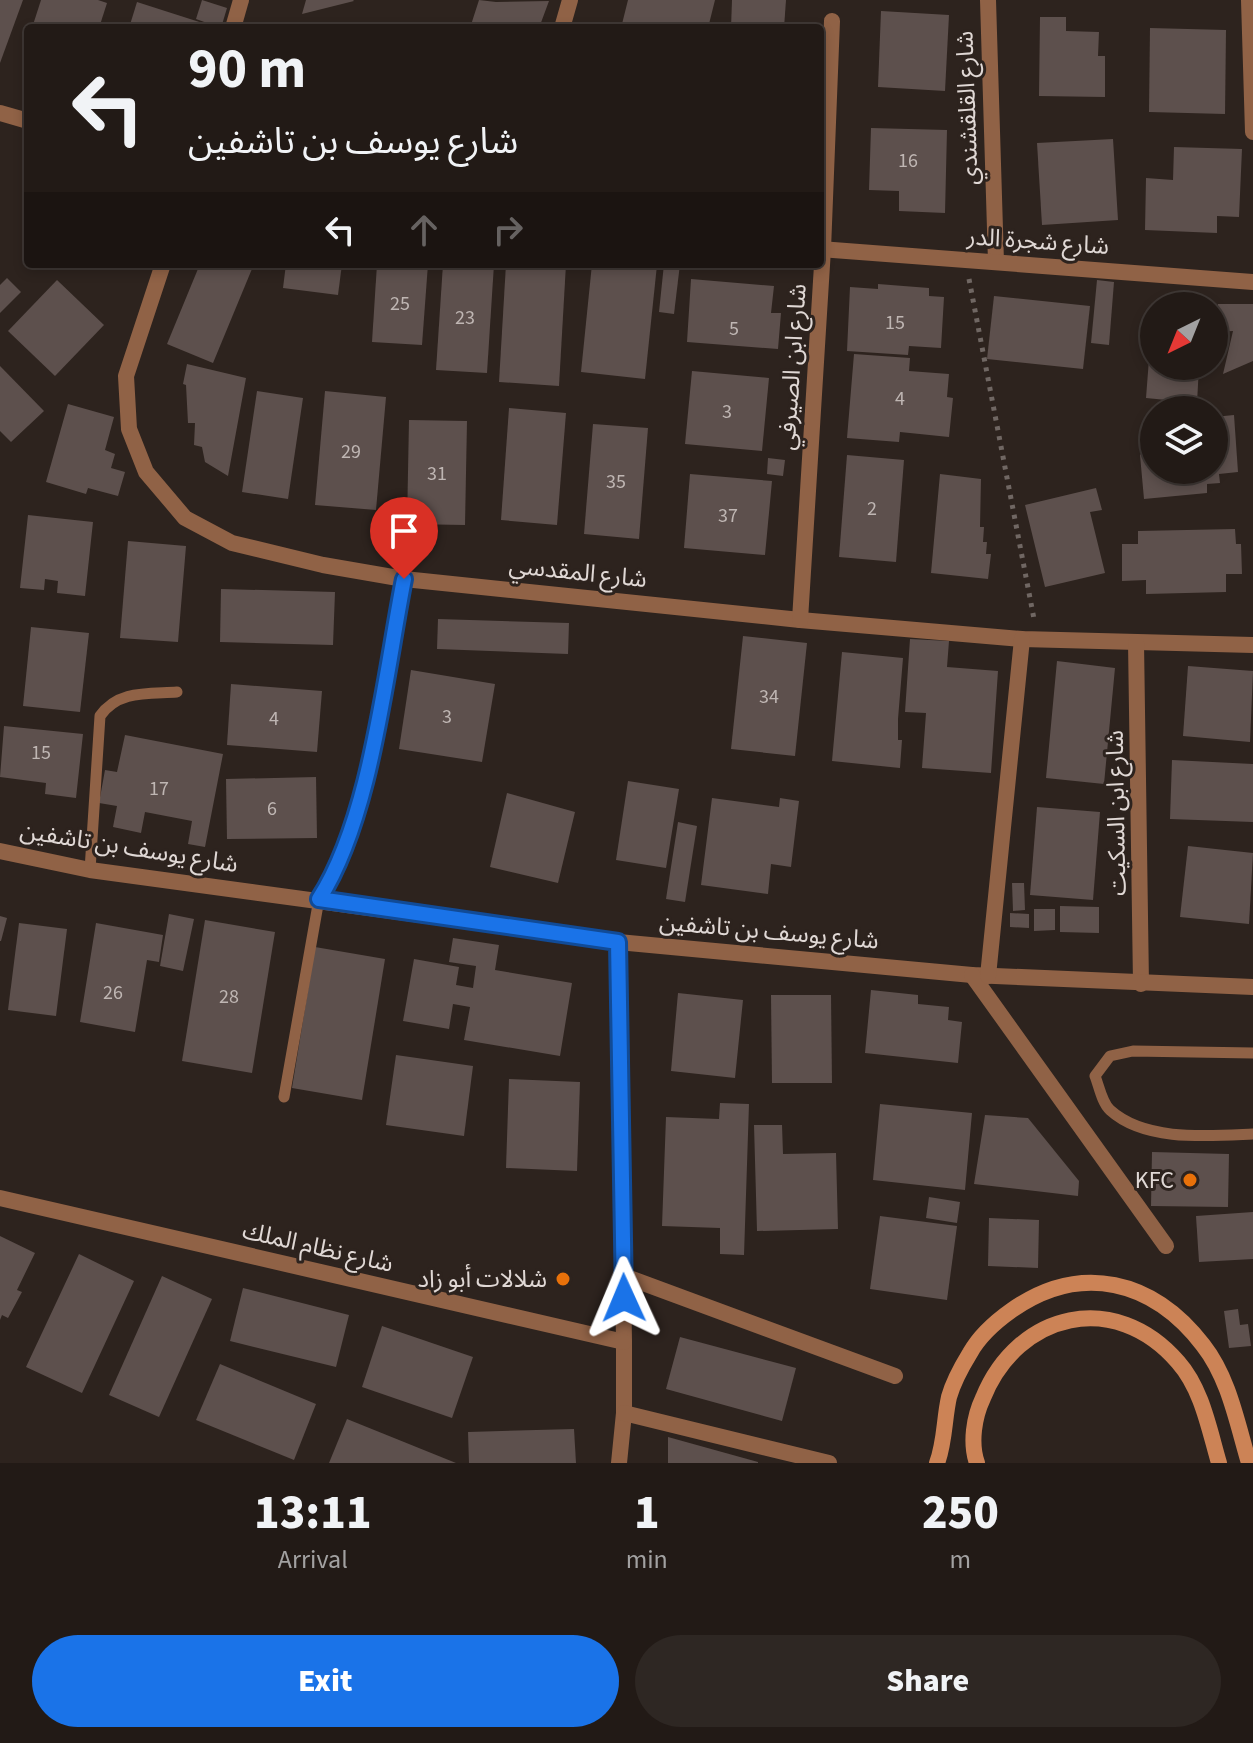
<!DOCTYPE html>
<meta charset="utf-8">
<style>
:root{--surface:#221a16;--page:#2e2723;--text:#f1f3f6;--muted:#a2a1a1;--line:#3f3835;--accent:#1a73e8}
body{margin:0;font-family:"Source Sans 3","Noto Sans Arabic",sans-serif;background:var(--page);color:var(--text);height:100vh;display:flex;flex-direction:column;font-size:30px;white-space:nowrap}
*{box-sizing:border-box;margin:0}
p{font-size:26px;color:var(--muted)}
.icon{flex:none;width:44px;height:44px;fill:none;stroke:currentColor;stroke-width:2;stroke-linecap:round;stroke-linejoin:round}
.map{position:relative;height:1463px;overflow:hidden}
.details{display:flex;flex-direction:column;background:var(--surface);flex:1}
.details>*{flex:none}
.hud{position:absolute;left:24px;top:24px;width:800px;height:244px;border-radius:8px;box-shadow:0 4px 12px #0003,0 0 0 2px var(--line);background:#221a16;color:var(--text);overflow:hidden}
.needle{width:52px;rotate:223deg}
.tools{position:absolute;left:1140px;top:292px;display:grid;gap:16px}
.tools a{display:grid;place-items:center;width:88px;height:88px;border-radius:50%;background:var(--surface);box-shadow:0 4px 12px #0003,0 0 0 2px var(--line);font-size:40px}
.pin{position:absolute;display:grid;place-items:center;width:68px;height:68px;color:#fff;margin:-82px -34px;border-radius:50% 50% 50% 0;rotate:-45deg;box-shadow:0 0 8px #0007}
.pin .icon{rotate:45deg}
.me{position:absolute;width:88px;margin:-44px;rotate:359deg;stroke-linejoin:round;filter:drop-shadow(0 0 6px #0008)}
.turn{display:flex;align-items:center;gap:28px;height:168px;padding:0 32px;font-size:36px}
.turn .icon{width:104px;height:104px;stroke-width:2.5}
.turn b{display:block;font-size:56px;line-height:68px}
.lanes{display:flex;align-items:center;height:76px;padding:0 32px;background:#0003;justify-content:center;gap:40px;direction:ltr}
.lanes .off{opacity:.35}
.eta{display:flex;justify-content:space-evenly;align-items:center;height:136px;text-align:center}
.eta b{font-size:48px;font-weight:800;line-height:56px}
.cta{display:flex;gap:16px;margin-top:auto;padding:16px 32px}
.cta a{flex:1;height:92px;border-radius:48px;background:var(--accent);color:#fff;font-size:32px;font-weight:800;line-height:92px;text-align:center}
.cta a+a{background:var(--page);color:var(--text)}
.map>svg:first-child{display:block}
.building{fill:#5d504d}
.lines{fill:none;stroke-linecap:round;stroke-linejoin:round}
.path{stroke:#706763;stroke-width:5;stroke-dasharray:4 6;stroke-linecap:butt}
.lane{stroke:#906246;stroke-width:11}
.street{stroke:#906246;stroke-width:16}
.secondary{stroke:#cc8356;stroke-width:16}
.route-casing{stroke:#114b97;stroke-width:20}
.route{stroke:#1a73e8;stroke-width:14}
.food-dot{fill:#e8710a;stroke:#2d231e;stroke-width:3}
.labels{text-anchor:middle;stroke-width:6;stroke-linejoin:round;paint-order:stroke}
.number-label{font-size:20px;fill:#bfb6b3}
.street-label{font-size:24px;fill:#e0d8d5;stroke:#2d231e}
.poi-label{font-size:24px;fill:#e0d8d5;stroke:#2d231e;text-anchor:end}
</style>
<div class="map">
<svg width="1253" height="1463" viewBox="0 0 1253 1463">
<rect width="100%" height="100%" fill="#2d231e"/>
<g class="building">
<polygon points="0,0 23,0 0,63"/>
<polygon points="41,0 98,0 107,3 99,28 32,28"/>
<polygon points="202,0 227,8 221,28 196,19"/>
<polygon points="306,0 353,0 354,1 302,14"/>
<polygon points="479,0 496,2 549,1 539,28 470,28"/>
<polygon points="628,0 715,0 708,28 621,28"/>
<polygon points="732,0 786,0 784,28 731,28"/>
<polygon points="137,2 215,27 215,28 129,28"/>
<polygon points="881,11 949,15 945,91 878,87"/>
<polygon points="1040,17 1066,17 1066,31 1099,32 1098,56 1105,56 1105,97 1039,96"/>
<polygon points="1150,28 1226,30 1225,114 1149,112"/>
<polygon points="871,128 947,130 945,213 899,211 899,191 869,190"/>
<polygon points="1113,139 1118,220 1042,225 1037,143"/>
<polygon points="1174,147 1242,149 1239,217 1217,216 1217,233 1145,230 1146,178 1173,180"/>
<polygon points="200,264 254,264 213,363 167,344"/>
<polygon points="286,264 342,264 338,295 283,288"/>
<polygon points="377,264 428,264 422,345 372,342"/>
<polygon points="443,264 494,264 487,373 436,370"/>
<polygon points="506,264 566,264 559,386 499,382"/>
<polygon points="592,264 657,265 645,379 581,372"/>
<polygon points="664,264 680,264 674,314 659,312"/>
<polygon points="7,278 21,292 0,313 0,285"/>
<polygon points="691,279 774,286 771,313 781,313 778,349 687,342"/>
<polygon points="57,280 104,325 55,376 8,331"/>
<polygon points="1097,280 1114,282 1109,345 1091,343"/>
<polygon points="878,284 929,288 929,296 944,297 941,348 909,346 908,355 847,351 850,287 878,289"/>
<polygon points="994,296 1090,306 1083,369 987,359"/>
<polygon points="1218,304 1253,304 1253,361 1223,374 1233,331 1216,332"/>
<polygon points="1152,320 1154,366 1199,366 1197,403 1146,398"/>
<polygon points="854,354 910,358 909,371 949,374 947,397 953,398 949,437 900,432 899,442 847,438"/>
<polygon points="187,364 246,378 228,476 205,462 202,447 194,445 195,423 188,423 186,385 183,384"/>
<polygon points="0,366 44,411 11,442 0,431"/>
<polygon points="692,371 769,378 762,451 685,444"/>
<polygon points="257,391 303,398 288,499 242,492"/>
<polygon points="325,391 386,397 376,510 315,505"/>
<polygon points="68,404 114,417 105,450 115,454 111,468 125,472 118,496 88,488 86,494 46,482"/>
<polygon points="509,408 566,413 557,525 501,520"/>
<polygon points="1234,415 1238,472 1219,474 1220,483 1207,484 1207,493 1144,499 1140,455 1154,440 1154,470 1214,470 1214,417"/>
<polygon points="409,420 467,421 465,525 407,524"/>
<polygon points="593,424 648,428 639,539 584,534"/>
<polygon points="847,455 904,460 896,562 839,557"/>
<polygon points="768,458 785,460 783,476 767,474"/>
<polygon points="690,474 772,481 765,555 684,548"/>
<polygon points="940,474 981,479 980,527 984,527 983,542 987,542 986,554 991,554 988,579 931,573"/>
<polygon points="1096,488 1102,510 1090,512 1105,573 1045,587 1025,505"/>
<polygon points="28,515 93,522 85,596 57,593 58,581 45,579 44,590 20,588"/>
<polygon points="1235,529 1236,544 1241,544 1242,574 1226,574 1226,592 1146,594 1146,580 1122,581 1122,544 1138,544 1138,531"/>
<polygon points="128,541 186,546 178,642 120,638"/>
<polygon points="221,589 335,592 333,645 220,642"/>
<polygon points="438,619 569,623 568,654 437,649"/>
<polygon points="31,627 89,633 80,712 23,706"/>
<polygon points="743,636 807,643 795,756 731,749"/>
<polygon points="910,639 949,641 947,667 998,671 991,773 922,768 926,713 905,712"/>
<polygon points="842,652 903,658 898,719 898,740 902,740 900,768 832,761"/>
<polygon points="1057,661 1115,668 1104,784 1046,778"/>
<polygon points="1188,666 1253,671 1250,742 1183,736"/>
<polygon points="411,670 495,684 482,762 399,749"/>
<polygon points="231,684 322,691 317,752 227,745"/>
<polygon points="4,726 83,734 76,798 45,794 46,783 0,777"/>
<polygon points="125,735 223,754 205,847 188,844 192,821 145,812 141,833 113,827 117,806 99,803 105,770 117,772"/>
<polygon points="1172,760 1253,764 1253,822 1170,819"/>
<polygon points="316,777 317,838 227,839 226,779"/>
<polygon points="628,781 679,789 666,868 616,860"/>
<polygon points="507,793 575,812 558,883 490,867"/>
<polygon points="712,798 779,807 780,798 799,801 791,867 771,864 768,894 701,885"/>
<polygon points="1037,807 1100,812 1093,900 1030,895"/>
<polygon points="678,822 697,826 685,902 666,899"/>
<polygon points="1188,846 1253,853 1249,924 1180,917"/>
<polygon points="1012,883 1024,883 1025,910 1013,911"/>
<polygon points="1060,906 1099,907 1099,933 1060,932"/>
<polygon points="1034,909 1055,909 1055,930 1034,931"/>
<polygon points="1010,913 1029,914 1029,928 1010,927"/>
<polygon points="169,914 194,919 183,971 160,966"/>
<polygon points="0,916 7,918 1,941 0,941"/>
<polygon points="205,920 275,932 252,1073 182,1061"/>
<polygon points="19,923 67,929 56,1016 8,1010"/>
<polygon points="96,923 163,935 159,962 147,960 135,1032 80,1022"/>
<polygon points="453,938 499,945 495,970 572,983 560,1056 464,1040 470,1007 453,1004 449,1029 403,1021 414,959 459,967 456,985 473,988 476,966 449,962"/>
<polygon points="315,947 385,959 362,1100 292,1088"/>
<polygon points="871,990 918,995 918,1004 949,1007 948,1020 962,1022 958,1063 865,1053"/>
<polygon points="678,993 743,1000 735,1078 671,1071"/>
<polygon points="771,995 831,995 832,1083 772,1083"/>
<polygon points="396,1055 473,1066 464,1136 386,1125"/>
<polygon points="509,1079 580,1082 577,1171 506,1168"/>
<polygon points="720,1103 749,1104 744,1255 720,1254 720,1228 662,1226 666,1117 719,1119"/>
<polygon points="880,1104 972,1113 965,1190 873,1180"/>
<polygon points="985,1115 1028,1118 1079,1181 1078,1196 974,1184"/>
<polygon points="754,1125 782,1125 783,1154 836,1153 838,1229 757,1231"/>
<polygon points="1152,1152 1229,1154 1228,1207 1151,1206"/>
<polygon points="929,1197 960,1202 957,1223 926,1218"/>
<polygon points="1253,1212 1253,1259 1199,1262 1196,1216"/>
<polygon points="880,1216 957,1226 947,1300 870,1289"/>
<polygon points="989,1218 1039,1220 1038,1268 988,1266"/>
<polygon points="0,1236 35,1253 17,1290 22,1292 8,1318 2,1315 0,1320"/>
<polygon points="79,1254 134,1281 82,1393 26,1367"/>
<polygon points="162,1276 212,1299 159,1417 109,1395"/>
<polygon points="243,1288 349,1315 336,1367 230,1341"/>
<polygon points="1238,1309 1240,1325 1248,1324 1251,1346 1229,1348 1224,1311"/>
<polygon points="382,1326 473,1357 452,1418 362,1387"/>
<polygon points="680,1337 796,1368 782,1421 666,1389"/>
<polygon points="220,1364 316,1404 294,1460 196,1420"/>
<polygon points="347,1419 456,1463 329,1463"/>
<polygon points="574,1429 576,1463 469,1463 468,1432"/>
<polygon points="668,1437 758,1462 758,1463 668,1463"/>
</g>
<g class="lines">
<polyline class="path" points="969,279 1034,619"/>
<g class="lane">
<path d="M 90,870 L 100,716 C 118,690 148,694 177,692"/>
<path d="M 1253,1053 L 1133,1051 L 1110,1056 L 1095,1076 C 1099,1086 1102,1103 1110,1110 C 1145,1142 1209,1136 1253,1134"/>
<polyline points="284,1097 319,899"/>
</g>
<g class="street">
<polyline points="988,0 996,262"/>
<polyline points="1249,0 1253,132"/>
<polyline points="233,28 241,0"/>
<polyline points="562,28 570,0"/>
<polyline points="0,113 28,121"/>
<polyline points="820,249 1253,282"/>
<polyline points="163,264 126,376 129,429 146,472 185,518 232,543 323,565 404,579 800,620 1022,639 1253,645"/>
<polyline points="800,620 823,249 832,21"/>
<polyline points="1136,642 1141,984"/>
<polyline points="0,851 90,870 618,942 972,975 1253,987"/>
<path d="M 319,899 C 371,819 385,674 404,579"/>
<polyline points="618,942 624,1342 624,1413 619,1463"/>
<polyline points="972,975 1166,1246"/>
<polyline points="988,976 1022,639"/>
<polyline points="0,1198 624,1342"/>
<polyline points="624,1276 895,1376"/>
<polyline points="624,1413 829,1463"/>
</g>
<g class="secondary">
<path d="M 937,1463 C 945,1442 944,1419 949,1397 C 953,1383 962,1366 970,1353 C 980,1335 995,1322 1012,1310 C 1081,1262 1153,1280 1203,1345 C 1229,1378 1237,1423 1249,1463"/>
<path d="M 977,1463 C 970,1443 974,1417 983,1398 C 1018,1312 1115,1289 1178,1362 C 1202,1389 1209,1429 1219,1463"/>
</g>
</g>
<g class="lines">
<g class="route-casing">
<path id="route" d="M 404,579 C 385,675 371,818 319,899 L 618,942 L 624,1298"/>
</g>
<use href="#route" class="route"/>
</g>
<g class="food-dot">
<circle cx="1190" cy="1180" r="8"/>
<circle cx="563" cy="1279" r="8"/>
</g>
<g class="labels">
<g class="number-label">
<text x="908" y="167">16</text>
<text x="400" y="310">25</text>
<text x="465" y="324">23</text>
<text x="895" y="329">15</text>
<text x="734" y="335">5</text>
<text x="900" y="405">4</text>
<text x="727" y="418">3</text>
<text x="351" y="458">29</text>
<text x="437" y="480">31</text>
<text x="616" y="488">35</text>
<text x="872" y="515">2</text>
<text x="728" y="522">37</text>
<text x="769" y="703">34</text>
<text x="447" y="723">3</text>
<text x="274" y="725">4</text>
<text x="41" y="759">15</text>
<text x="159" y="795">17</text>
<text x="272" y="815">6</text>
<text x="113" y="999">26</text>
<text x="229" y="1003">28</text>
</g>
<g class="street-label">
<text transform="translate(967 108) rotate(-92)" y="8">شارع القلقشندي</text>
<text transform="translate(1038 241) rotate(4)" y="8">شارع شجرة الدر</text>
<text transform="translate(792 367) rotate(-86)" y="8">شارع ابن الصيرفي</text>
<text transform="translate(578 572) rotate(6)" y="8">شارع المقدسي</text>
<text transform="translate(1116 813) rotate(-91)" y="8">شارع ابن السكيت</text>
<text transform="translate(129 847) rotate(9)" y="8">شارع يوسف بن تاشفين</text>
<text transform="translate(769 931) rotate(5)" y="8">شارع يوسف بن تاشفين</text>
<text transform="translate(318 1247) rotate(13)" y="8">شارع نظام الملك</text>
</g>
<g class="poi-label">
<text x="1174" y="1188">KFC</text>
<text x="547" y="1287">شلالات أبو زاد</text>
</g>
</g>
</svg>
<div class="tools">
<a><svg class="needle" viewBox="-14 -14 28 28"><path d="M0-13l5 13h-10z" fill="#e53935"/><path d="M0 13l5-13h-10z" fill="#a2a1a1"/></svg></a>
<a><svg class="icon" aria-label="layers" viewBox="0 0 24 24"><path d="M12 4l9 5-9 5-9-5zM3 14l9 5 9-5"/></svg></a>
</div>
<div class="pin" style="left:404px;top:579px;background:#d93025"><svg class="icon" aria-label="arrive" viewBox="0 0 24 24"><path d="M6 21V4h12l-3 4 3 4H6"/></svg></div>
<svg class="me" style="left:624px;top:1298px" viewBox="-20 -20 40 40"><path d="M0-17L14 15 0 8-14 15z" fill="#1a73e8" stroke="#fff" stroke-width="4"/></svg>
<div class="hud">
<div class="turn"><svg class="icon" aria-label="left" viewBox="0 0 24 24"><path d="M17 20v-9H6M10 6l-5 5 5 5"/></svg><div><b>90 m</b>شارع يوسف بن تاشفين</div></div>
<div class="lanes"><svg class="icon" aria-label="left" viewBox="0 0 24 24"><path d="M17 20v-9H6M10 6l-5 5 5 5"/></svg><svg class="icon off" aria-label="ahead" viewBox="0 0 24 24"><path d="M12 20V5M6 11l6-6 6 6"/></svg><svg class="icon off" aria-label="right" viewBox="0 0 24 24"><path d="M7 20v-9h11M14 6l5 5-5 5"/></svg></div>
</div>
</div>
<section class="details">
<div class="eta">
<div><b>13:11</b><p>Arrival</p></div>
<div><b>1</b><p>min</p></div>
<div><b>250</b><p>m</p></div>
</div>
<div class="cta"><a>Exit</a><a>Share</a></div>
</section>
